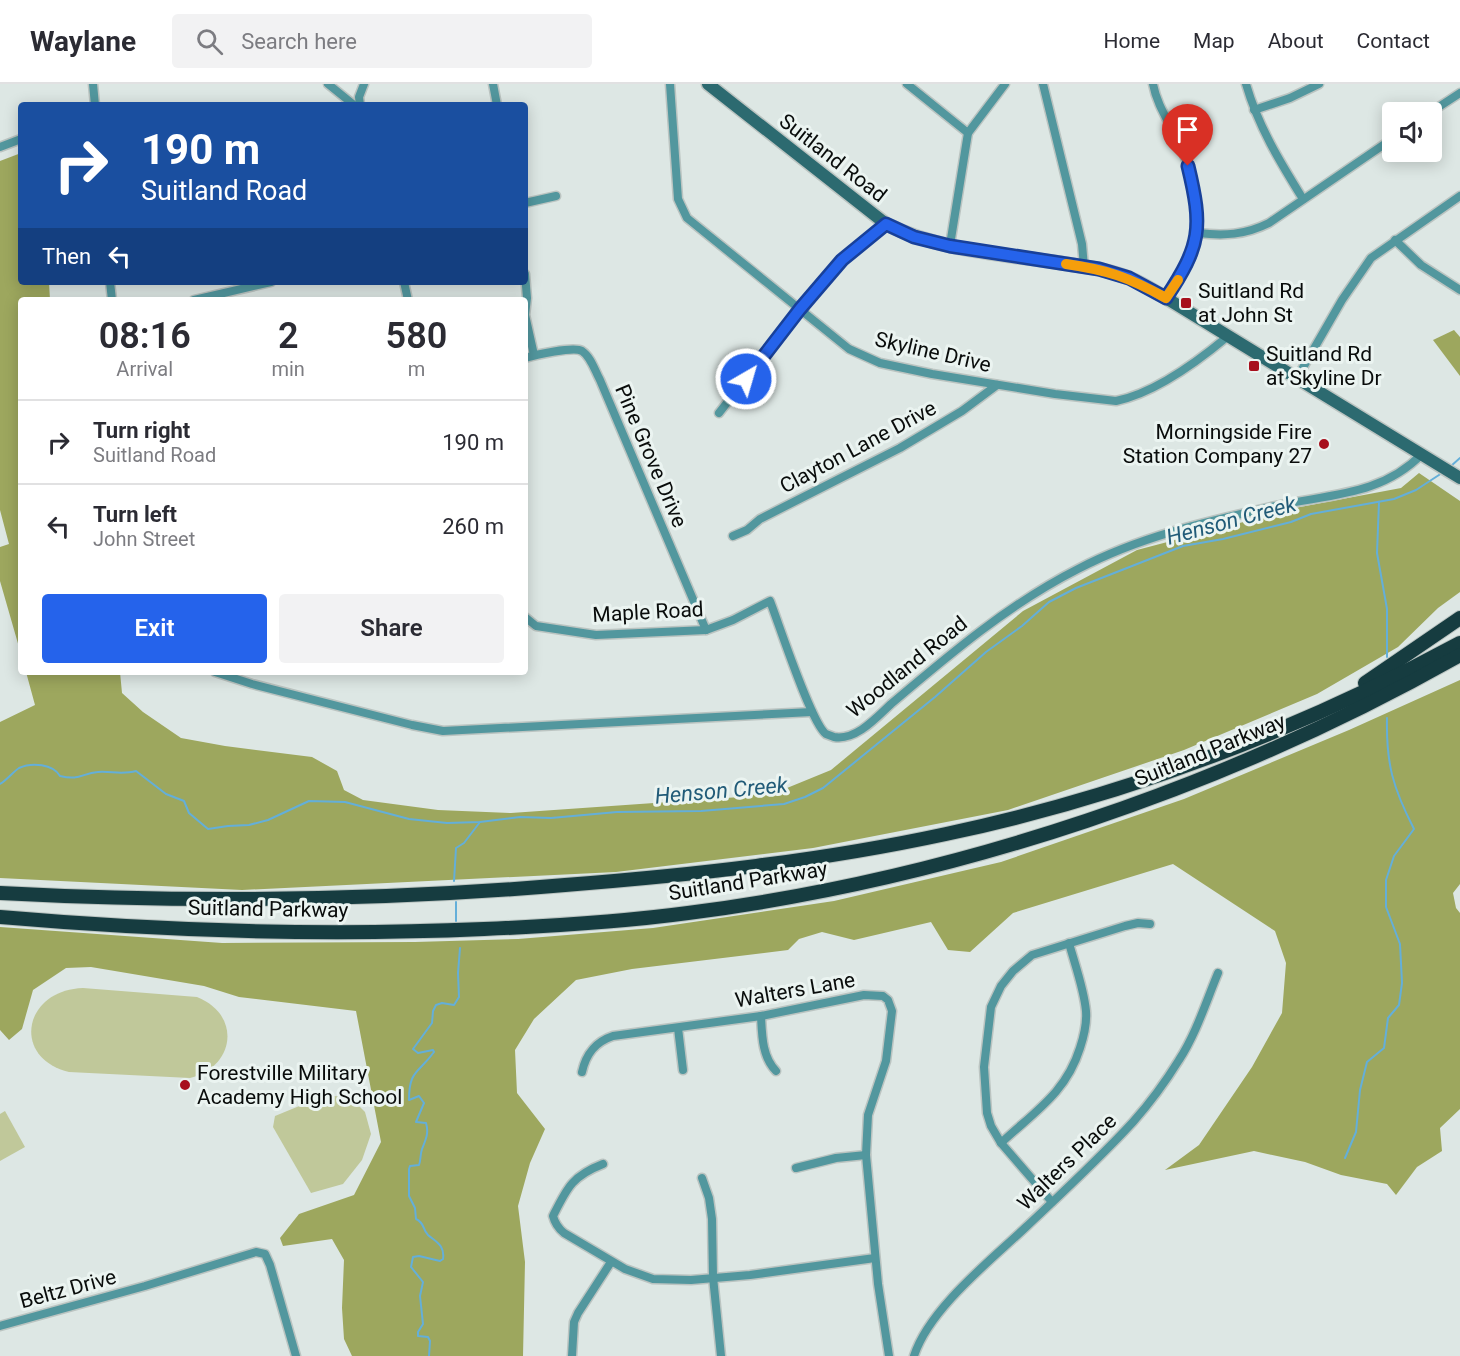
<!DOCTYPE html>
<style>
:root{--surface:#fff;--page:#f2f2f3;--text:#2b2b33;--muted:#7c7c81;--line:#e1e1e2;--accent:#2563eb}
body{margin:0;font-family:Roboto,sans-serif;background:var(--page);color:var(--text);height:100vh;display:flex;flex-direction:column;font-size:22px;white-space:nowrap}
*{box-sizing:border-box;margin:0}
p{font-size:20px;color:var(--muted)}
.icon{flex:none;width:33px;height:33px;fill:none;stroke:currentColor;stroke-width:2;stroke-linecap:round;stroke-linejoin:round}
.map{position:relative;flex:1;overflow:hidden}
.side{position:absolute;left:18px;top:213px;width:510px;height:378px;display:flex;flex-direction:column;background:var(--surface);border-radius:6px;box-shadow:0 3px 15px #0003}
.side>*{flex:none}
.guide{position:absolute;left:18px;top:18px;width:510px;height:183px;border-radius:6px;box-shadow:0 3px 15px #0003;background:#1a4fa0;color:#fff;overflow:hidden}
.fabs{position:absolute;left:1382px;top:18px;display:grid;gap:12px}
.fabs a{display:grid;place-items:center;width:60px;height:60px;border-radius:6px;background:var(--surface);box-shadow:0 3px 15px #0003;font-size:30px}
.pin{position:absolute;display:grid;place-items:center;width:51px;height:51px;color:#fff;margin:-62px -26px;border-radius:50% 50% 50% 0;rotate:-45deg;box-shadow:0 0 6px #0007}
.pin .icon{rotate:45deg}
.me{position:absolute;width:66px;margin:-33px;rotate:38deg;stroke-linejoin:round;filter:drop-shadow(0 0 4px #0008)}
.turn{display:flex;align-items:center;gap:21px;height:126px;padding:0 24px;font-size:27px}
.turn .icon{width:78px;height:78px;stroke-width:2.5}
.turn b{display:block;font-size:42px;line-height:51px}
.then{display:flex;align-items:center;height:57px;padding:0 24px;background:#0003;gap:12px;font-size:22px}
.eta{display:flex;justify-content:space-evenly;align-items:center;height:102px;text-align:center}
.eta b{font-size:36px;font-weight:600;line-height:42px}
.primary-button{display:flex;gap:12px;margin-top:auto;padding:12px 24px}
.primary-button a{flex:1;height:69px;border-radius:6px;background:var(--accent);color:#fff;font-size:24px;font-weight:600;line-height:69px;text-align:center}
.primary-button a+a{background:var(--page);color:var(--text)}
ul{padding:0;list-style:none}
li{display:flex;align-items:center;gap:18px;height:84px;padding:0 24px;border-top:2px solid var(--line)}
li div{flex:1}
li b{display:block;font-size:22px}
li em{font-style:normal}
header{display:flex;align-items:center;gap:36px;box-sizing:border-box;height:84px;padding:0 30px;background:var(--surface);border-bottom:2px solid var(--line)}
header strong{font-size:28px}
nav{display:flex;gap:33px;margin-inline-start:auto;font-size:21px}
.search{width:420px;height:54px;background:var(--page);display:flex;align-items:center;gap:15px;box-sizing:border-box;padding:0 21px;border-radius:6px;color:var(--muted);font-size:22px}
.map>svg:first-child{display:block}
.green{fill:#c0c89a}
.forest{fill:#9da75e}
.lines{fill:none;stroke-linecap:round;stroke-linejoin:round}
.stream{stroke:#64afd9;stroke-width:2}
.minor-casing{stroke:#bbc4c1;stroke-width:11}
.secondary-casing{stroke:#bbc4c1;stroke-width:15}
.trunk-casing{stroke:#bbc4c1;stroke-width:16}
.minor{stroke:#52979e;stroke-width:8}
.secondary{stroke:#2c6a70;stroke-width:12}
.trunk{stroke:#163c40;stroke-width:14}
.route-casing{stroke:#184099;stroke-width:15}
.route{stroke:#2563eb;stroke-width:10}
.slow{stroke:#f59e0b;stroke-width:10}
.poi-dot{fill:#a7101d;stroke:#ebf4f1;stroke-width:2}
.labels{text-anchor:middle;stroke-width:6;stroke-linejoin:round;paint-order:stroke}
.street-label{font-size:21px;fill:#090c0b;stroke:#ebf4f1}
.poi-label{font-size:21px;fill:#090c0b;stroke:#ebf4f1;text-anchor:start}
.water-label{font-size:22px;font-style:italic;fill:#215b78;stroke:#ebf4f1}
</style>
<header>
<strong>Waylane</strong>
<div class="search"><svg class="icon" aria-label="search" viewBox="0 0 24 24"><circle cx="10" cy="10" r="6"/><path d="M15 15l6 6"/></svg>Search here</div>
<nav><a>Home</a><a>Map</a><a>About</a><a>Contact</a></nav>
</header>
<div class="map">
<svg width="1460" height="1272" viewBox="0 0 1460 1272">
<rect width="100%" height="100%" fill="#dde7e4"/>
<g class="green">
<path d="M 83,904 L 197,913 C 242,931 235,983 190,994 L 69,988 C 11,974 23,906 83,904 Z"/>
<polygon points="326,1011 351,1014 365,1028 371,1050 362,1076 343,1100 311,1109 273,1043 275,1032"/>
<polygon points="5,1027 25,1063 0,1077 0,1030"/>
</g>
<g class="forest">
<polygon points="21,69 21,198 49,198 50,216 21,216 21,570 0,497 0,463 9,460 0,426 0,77"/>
<polygon points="1454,246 1460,253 1460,292 1433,256"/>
<polygon points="1419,389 1460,417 1460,508 1438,524 1398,563 1317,610 1184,666 1008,726 813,764 616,788 242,806 0,794 0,638 35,621 26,588 120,588 122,609 143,628 181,654 225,662 312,673 337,687 344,706 363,716 438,726 511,729 740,713 787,704 831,686 1023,527 1137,466 1300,423 1401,404"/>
<polygon points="1460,596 1460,800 1453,809 1456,824 1460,829 1460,1025 1440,1044 1442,1067 1417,1083 1396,1111 1387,1100 1341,1091 1305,1078 1254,1067 1165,1086 1199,1061 1252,983 1282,929 1286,879 1275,847 1173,780 1013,829 970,868 948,866 931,838 854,856 822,848 799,855 788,866 632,885 576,896 534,935 515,966 517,1009 545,1045 530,1079 518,1122 525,1178 523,1272 352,1272 344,1255 342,1224 344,1176 332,1155 283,1162 280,1154 299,1130 354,1111 381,1058 356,927 239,913 204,902 91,883 66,884 33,906 22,945 9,956 0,946 0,843 222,859 415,858 518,855 653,844 834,817 1001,778 1184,715 1349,646"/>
</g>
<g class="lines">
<g class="stream">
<polyline points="1451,382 1460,374"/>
<polyline points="1379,418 1377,469 1387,525 1387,573"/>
<path d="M 0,700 C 7,696 13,688 19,684 C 32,678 53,680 60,692 C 80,697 82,689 98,688 C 111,687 122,691 136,687 L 166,710 L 184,717 L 189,729 L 208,745 L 228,742 L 249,741 L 268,736 L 309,717 L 345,718 L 409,735 L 447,739 L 480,738 L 520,733 L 551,734 L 617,728 L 701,727 L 784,720 L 805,713 L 823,704 L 935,613 L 986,568 L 1022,542 L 1049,518 L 1076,504 L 1183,462 L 1223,455 L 1291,438 L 1311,430 L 1394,415 L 1416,406 L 1442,389"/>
<polyline points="454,797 456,764 464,759 480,738"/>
<polyline points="456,837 456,818"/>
<path d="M 1345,1074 L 1356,1048 L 1360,1006 L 1367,978 L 1384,964 L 1388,934 L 1399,921 L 1402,899 L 1400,860 L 1386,823 L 1386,796 L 1394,772 L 1414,745 C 1393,704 1386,680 1387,634"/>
<path d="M 429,1272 L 430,1257 L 428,1253 L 418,1252 L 418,1248 L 423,1240 L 420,1212 L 423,1198 L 411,1183 L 413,1173 L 419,1172 L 440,1177 L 443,1175 C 445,1161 436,1158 428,1151 C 422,1145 425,1139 416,1135 L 415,1124 L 409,1112 L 409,1085 L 410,1082 L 419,1081 C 421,1076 420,1071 422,1065 C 426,1055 429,1049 426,1039 L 416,1038 L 424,1019 L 419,1012 L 409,1016 C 409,986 418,990 434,968 L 433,966 L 418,969 L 413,965 L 432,939 L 433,927 L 436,921 L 442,919 L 454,921 L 459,913 L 458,889 L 460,864"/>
</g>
<g class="minor-casing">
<g id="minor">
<polyline points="93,0 95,21"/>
<polyline points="328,0 354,21"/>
<polyline points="493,0 497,21"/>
<path d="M 670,0 L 678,115 L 687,134 L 849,265 L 880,279 L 932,290 L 1055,310 L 1116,317 C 1155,309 1197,278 1227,253"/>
<polyline points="907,0 968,49"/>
<polyline points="1043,0 1082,160 1084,183"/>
<path d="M 1153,0 C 1157,22 1170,39 1179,59 C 1191,85 1200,119 1198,148 C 1196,173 1179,195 1166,214"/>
<path d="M 1246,0 C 1258,42 1280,78 1303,115"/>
<polyline points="360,21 359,13 364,0"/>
<polyline points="1254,26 1290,14 1319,0"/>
<polyline points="1431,28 1460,9"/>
<polyline points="0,63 21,55"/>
<polyline points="525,119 556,112"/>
<path d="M 1198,149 C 1224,152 1245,151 1269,139 L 1392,55"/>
<polyline points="1395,156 1421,181 1460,206"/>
<polyline points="950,161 968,49 1005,0"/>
<polyline points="525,190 527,214 525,231 534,271"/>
<polyline points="110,198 112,216"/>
<polyline points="404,198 408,216"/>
<polyline points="194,216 271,198"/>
<path d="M 525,274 C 535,271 574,262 582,267 C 591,273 595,287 600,296 L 706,546"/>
<polyline points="1297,294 1342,216 1371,174 1460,112"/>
<polyline points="719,329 800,225 842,176 886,140"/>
<polyline points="733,452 747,446 760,435 900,364 962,327 997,301"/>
<path d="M 525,533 L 536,542 L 596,551 L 706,546 L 733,536 L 770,517 C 779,540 811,639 826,650 C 826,650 834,653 834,653 C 856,657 877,633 891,620 C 950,570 1009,520 1078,485 C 1139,453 1205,438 1271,423 C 1326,410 1380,413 1422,370"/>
<polyline points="215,588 252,600 412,641 443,647 812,628"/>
<path d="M 761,932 C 762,951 762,973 776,987"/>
<polyline points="678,944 683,986"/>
<path d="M 582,988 C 586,970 595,958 613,952 L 761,932 L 864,911 L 883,912 L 888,916 L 892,927 L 886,977 L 868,1031 L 866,1071 L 878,1200 L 889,1272"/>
<path d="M 1001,1059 C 1034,1028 1066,1009 1080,964 C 1084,952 1087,940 1086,927 C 1084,905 1075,881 1069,859"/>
<path d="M 603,1080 C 572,1092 567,1104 553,1132 C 555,1140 558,1144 564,1149 L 625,1185 L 653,1195 L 691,1196 L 750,1191 L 875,1174"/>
<polyline points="796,1084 836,1074 866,1071"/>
<polyline points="702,1094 709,1114 712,1135 713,1193 721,1272"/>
<polyline points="1052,1118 1001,1059 991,1042 987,1029 984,983 991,923 1001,902 1013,887 1032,871 1125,842 1138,839 1150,840"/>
<polyline points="0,1242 145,1202 256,1168 265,1170 270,1181 296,1272"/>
<polyline points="572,1272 574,1238 578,1229 611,1178"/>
<path d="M 914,1272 C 929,1225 990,1177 1026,1143 C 1062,1109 1099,1075 1133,1038 C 1149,1020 1166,997 1179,976 C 1196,950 1206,918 1218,889"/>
</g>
</g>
<g class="secondary-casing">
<path id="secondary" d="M 708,0 L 886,140 C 940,167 1003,170 1061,179 C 1084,183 1107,185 1129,194 C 1142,199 1154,207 1166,214 L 1460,394"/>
</g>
<g class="trunk-casing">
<g id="trunk">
<polyline points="1365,599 1460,534"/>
<path d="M 0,809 C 188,819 377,817 565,801 C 693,791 821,777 946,750 C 1125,712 1299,646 1460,559"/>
<path d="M 0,833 C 161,847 323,852 484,845 C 553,842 621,838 688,829 C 955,795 1227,703 1460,571"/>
</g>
</g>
<use href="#minor" class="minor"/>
<use href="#secondary" class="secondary"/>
<use href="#trunk" class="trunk"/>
</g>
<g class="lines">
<g class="route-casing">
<path id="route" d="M 746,295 L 800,225 L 842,176 L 886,140 L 914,153 L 950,162 L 1099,185 L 1129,194 L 1166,214 C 1201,161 1203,144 1188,82"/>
</g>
<use href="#route" class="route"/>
<path class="slow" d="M 1066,180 C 1108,186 1128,193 1166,214 L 1178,196"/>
</g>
<g class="poi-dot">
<rect x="1180" y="213" width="12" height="12" rx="3"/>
<rect x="1248" y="276" width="12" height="12" rx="3"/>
<circle cx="1324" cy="360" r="6"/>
<circle cx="185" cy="1001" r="6"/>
</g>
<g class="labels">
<g class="street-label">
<text transform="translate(833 74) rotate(38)" y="7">Suitland Road</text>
<text transform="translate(933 268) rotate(13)" y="7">Skyline Drive</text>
<text transform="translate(858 363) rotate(-28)" y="7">Clayton Lane Drive</text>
<text transform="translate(651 372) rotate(67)" y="7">Pine Grove Drive</text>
<text transform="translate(648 528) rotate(-3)" y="7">Maple Road</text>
<text transform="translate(907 583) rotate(-39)" y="7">Woodland Road</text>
<text transform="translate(1210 666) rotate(-22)" y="7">Suitland Parkway</text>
<text transform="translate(748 797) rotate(-9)" y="7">Suitland Parkway</text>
<text transform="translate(268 825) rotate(1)" y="7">Suitland Parkway</text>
<text transform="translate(795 906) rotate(-10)" y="7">Walters Lane</text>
<text transform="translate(1067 1078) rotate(-44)" y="7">Walters Place</text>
<text transform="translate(68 1205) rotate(-15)" y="7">Beltz Drive</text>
</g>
<g class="poi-label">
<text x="1198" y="214">Suitland Rd<tspan x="1198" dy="24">at John St</tspan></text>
<text x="1266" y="277">Suitland Rd<tspan x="1266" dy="24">at Skyline Dr</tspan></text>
<text x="1312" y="355" text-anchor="end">Morningside Fire<tspan x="1312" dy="24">Station Company 27</tspan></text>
<text x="197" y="996">Forestville Military<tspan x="197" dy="24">Academy High School</tspan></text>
</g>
<g class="water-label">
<text transform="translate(1231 436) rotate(-15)" y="8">Henson Creek</text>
<text transform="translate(721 706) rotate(-5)" y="8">Henson Creek</text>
</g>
</g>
</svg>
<div class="fabs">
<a><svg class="icon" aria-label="sound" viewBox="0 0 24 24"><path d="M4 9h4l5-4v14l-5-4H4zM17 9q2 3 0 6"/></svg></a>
</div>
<div class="pin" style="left:1188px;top:82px;background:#d93025"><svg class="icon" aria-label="arrive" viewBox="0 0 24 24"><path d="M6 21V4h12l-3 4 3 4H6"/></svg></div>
<svg class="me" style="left:746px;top:295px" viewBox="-20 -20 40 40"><circle r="17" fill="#2563eb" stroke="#fff" stroke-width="3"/><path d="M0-11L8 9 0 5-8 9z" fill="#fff"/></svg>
<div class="guide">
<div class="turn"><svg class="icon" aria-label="right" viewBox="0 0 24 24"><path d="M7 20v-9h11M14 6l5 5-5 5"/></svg><div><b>190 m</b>Suitland Road</div></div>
<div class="then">Then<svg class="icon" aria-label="left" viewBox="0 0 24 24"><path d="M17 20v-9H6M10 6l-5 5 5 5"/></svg></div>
</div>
<section class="side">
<div class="eta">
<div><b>08:16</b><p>Arrival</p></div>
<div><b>2</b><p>min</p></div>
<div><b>580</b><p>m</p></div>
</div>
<ul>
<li><svg class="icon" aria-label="right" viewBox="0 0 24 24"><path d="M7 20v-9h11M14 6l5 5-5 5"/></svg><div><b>Turn right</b><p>Suitland Road</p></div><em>190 m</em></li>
<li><svg class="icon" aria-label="left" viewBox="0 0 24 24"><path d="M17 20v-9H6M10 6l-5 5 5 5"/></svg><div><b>Turn left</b><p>John Street</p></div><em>260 m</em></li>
</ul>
<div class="primary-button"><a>Exit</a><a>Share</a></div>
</section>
</div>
